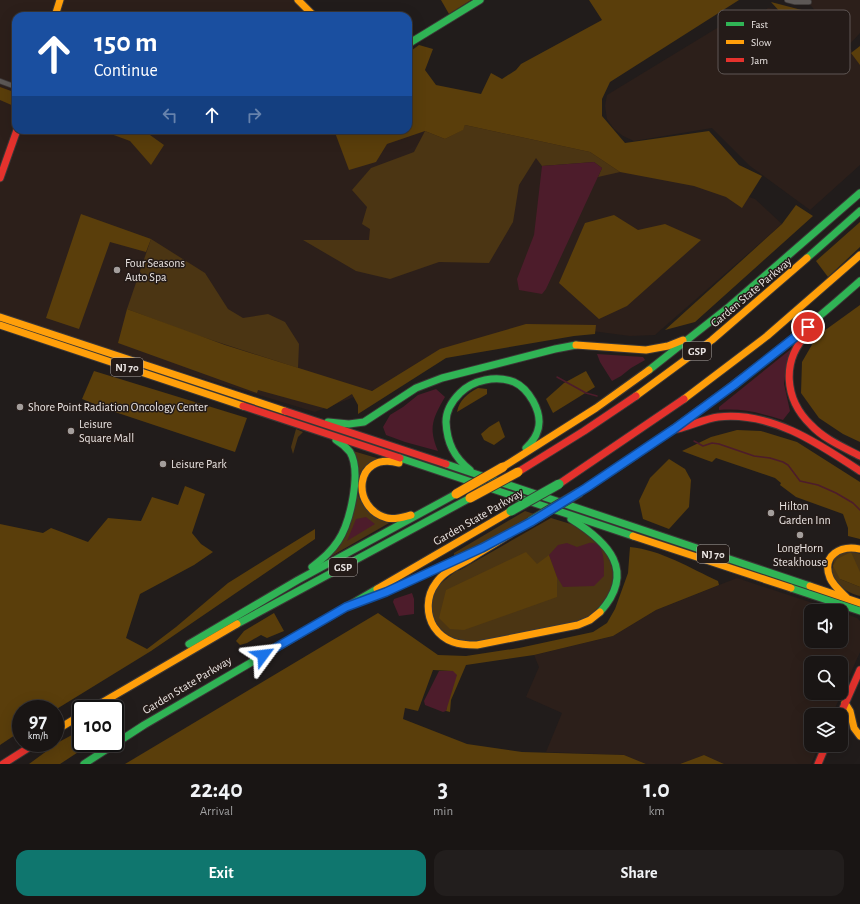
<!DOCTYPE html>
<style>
:root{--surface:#191514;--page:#221e1d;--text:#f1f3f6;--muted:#9f9fa0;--line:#373434;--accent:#0f766e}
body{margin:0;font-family:"Alegreya Sans",sans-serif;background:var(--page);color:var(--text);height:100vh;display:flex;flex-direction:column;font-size:15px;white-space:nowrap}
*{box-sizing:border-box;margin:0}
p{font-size:13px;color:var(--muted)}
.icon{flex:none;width:22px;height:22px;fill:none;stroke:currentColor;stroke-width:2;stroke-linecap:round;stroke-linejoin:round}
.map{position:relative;height:764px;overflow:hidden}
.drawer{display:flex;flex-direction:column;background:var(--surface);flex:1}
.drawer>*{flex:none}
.top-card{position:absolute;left:12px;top:12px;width:400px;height:122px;border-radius:12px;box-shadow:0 4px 16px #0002,0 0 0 1px var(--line);background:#1a4fa0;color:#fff;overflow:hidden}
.buttons{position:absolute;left:804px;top:604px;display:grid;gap:8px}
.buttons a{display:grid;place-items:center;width:44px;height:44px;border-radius:8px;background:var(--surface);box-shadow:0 4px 16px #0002,0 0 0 1px var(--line);font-size:20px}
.speed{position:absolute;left:12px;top:700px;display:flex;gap:8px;font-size:20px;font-weight:700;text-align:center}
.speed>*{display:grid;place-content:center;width:52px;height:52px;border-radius:50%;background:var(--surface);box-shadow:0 4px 16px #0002,0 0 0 1px var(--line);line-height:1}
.speed small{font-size:10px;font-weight:400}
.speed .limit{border:2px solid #111;border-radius:6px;background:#fff;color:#111}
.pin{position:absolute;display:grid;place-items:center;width:34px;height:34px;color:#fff;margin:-17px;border:2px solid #fff;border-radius:50%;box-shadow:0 1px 4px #0007}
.me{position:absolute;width:44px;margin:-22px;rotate:60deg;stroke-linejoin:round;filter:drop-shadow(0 0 3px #0008)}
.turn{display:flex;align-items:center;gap:14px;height:84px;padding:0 16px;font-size:18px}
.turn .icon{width:52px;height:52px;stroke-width:2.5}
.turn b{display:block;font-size:28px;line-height:34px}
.lanes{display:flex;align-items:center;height:38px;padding:0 16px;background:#0003;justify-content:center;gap:20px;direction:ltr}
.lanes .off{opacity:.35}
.eta{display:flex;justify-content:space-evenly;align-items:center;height:68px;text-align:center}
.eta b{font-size:24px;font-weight:600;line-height:28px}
.action{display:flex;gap:8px;margin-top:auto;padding:8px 16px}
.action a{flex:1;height:46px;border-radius:12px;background:var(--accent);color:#fff;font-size:16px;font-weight:600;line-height:46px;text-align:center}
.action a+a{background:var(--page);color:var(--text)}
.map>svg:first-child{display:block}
.built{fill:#2c1f1a;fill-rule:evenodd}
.green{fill:#4b3513}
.forest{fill:#5a3e0b}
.water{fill:#4d1c2b}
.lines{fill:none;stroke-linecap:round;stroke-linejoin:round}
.stream{stroke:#4d1c2b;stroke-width:1.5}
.street-casing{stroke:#3b3736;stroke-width:6}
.fast-casing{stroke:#3b3736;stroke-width:9}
.slow-casing{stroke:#3b3736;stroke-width:9}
.jam-casing{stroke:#3b3736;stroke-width:9}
.street{stroke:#5c5856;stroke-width:4.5}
.fast{stroke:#30b455;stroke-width:7}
.slow{stroke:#ff9f0a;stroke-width:7}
.jam{stroke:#e5322d;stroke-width:7}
.fast-bridge-casing{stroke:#3b3736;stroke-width:11;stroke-linecap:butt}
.slow-bridge-casing{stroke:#3b3736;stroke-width:11;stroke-linecap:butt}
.fast-bridge{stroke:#30b455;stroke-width:9}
.slow-bridge{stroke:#ff9f0a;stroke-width:9}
.route-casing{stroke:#114b97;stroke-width:10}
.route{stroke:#1a73e8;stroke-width:7}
.poi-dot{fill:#a49e9c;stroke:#241b18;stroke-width:1.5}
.labels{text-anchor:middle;stroke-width:3;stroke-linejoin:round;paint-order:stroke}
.shield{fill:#241b18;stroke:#afa8a5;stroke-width:1}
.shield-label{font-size:11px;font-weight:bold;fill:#eae4e2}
.poi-label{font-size:12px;fill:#eae4e2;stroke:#241b18;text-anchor:start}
.street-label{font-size:12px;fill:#eae4e2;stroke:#241b18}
.key{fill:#241b18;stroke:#5f5755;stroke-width:1}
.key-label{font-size:11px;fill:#eae4e2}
</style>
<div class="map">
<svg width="860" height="764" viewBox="0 0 860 764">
<rect width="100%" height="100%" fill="#211c1b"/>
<g class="built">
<polygon points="0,0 298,0 314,16 16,16 16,130 408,130 408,95 710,184 755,199 782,224 655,335 630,336 592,331 427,360 407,377 315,412 0,317"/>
<polygon points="806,0 860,0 860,33 848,46 860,60 860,165 810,210 750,166 712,128 634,141 623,136 614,129 607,119 605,106 607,95 745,11 755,19 768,8 818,14"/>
<path d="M 737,578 L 837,611 L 811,611 L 811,641 L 841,641 L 841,612 L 857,618 L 860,621 L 860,652 L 832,715 L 811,715 L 811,745 L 819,745 L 811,764 L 724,764 L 704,755 L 680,764 L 646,764 L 624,755 L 546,752 L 562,713 L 526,697 L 539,667 L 534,655 L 613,636 L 656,610 ZM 811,663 L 841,663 L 841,693 L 811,693 Z"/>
</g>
<g class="green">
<polygon points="465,125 590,152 620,172 598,177 602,168 594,162 542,166 536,158 519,185 513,222 489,263 439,262 390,279 356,271 303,240 369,240 370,229 362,224 367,207 352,190 371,168 414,152 425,131 445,139 462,130"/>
<polygon points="151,239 205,273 228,309 243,318 268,314 285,322 299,344 298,368 190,333 127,309"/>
<polygon points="296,429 303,432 298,437 293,454 291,447"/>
<polygon points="353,451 380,459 376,460 357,492 360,500 389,523 328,558 346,536"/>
<path d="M 525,511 L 534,514 C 515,526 476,552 454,555 L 454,553 Z"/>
<polygon points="551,518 574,525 601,544 612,561 614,581 608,600 584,621 477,643 455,642 432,621 431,599 435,588 456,571 460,570"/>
<path d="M 846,549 L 860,554 L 860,572 L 840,579 L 860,587 L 860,596 C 849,593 834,586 832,573 C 832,568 834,562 834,557 Z"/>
</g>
<g class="forest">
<polygon points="441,0 471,0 449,14"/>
<polygon points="589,0 739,0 610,82 602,99 602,116 625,143 709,131 739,165 762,176 742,208 726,197 694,186 620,172 590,152 465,125 463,130 445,139 425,131 387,144 376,162 349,170 334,130 408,130 408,53 419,45 433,49 425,70 436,85 481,94 491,73 502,79 516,70 521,64 602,20"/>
<polygon points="771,2 817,14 844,45 827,63"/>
<polygon points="860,46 860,65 851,53"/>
<polygon points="0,87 14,92 16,96 16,107 0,100"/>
<polygon points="100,130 143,130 164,145 151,165 130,141"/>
<polygon points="796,205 813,216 695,322 665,330 782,224"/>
<polygon points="81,214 151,239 146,252 110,242 79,329 46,318"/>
<polygon points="614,215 638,230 665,224 701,240 627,306 599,319 559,283 585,223"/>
<polygon points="860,222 860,247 828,277 816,261"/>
<polygon points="860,305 860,442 843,434 819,418 801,393 802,362 817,336"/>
<polygon points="127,309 225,345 372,391 440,349 526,324 596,325 595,334 574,336 446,358 358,414 358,405 352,394 327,409 258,390 257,393 118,343"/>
<polygon points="94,371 247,418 235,452 115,412 82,399"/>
<polygon points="586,371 595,387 553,413 546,399 564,383"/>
<path d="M 478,388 L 487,389 L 487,394 L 457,412 C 459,400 468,393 478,388 Z"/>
<polygon points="499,421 505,437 494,445 484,440 481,434 489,427"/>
<polygon points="737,430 761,431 797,442 860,482 860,539 848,536 848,528 843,514 796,497 780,485 781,483 775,478 716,458 712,462 709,461 682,451 711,437"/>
<polygon points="669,459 685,469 691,480 689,507 669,529 643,519 639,501 650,478"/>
<polygon points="185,486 205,494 192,533 201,544 213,552 194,565 140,594 126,638 147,649 176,627 228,583 315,529 315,539 151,651 55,710 55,709 21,709 21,731 0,745 0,524 43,533 51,528 88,542 108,518 141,521 152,497 178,505"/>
<path d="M 630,547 C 661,550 690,568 718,581 L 719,585 L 656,610 L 613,636 L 534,655 L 466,665 L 451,700 L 450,712 L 446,711 L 453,671 L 433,670 L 418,711 L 405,708 L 403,719 L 467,744 L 522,752 L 624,755 L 646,764 L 125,764 L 378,613 L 438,655 L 466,656 L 519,648 L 593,632 L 607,623 L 615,609 L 628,573 Z"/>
<polygon points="526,552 537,564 549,555 557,577 557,597 464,630 450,629 439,618 446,590"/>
<polygon points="851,552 860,572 860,587 840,579 833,566 837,559"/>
<polygon points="274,613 284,631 267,638 261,635 247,643 240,645 236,641 244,631"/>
<polygon points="115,711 124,722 115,728"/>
<polygon points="81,730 81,743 92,743 60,764 29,764 59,742"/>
<polygon points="704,755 724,764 680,764"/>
</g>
<g class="water">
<polygon points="594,162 602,168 546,289 542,294 519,290 517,279 534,235 542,166"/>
<path d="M 791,349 L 787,361 L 784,384 L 790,411 L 783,420 C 761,413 742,408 719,410 L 719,407 Z"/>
<polygon points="597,354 643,357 645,360 631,368 621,376 612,381 600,362"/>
<path d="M 436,389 L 445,397 C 433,418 428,427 438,451 L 405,442 L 386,435 L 383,427 L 390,415 L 403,407 L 418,395 Z"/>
<polygon points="366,517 375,524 347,541 356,519"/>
<path d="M 567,543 L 577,547 C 581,546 585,544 589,543 C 606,540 604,566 604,576 L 594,586 L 563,587 L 557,577 L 549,555 L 558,545 Z"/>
<polygon points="412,593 414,599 414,614 399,616 393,602 394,599"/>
<polygon points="439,671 453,671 457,675 446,711 443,712 425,705 424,701"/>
</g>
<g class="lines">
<g class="stream">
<polyline points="557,377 586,393 597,396"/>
<polyline points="694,441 703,446 712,443 719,444 754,456 770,458 783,462 788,465 800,481 818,485 836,493 853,503 860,510"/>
</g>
<g class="street-casing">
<g id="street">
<polyline points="787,0 795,2 809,2"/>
<polyline points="0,81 16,87"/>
</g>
</g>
<g class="fast-casing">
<g id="fast">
<polyline points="408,44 480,0"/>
<polyline points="807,258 860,211"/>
<polyline points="649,370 730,306 860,193"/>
<polyline points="328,422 349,424 364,422 416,388 442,378 555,349 576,345"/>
<polyline points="400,458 633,536"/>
<polyline points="446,464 810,586"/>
<path d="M 470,470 C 454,457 447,443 446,422 C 446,411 452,401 460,393 C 473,380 496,375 514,382 C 523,386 529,394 533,401 C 543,419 541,434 526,448"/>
<path d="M 580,492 C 679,429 772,359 860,281"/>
<path d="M 571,519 C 608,542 637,571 600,612"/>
<polyline points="505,536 531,521"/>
<path d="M 312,567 C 322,559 331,552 338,541 C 350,523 362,472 350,452 C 346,447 341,443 336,440"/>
<polyline points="791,588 860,611"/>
<polyline points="237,624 470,498"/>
<polyline points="189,644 298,580 456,494"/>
<polyline points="84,764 144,725 377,589"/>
</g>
</g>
<g class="slow-casing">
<g id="slow">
<polyline points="298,0 314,16"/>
<polyline points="55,16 60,0"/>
<polyline points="0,317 285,411"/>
<polyline points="0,325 243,406"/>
<polyline points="576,345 646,350 668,346 683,340"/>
<polyline points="636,396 712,340 807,258"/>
<polyline points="684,399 767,336 860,255"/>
<path d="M 399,463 C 353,451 351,509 387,518 C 395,520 403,517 411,515"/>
<polyline points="503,467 596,408 649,370"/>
<path d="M 510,534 C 496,543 482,551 468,560 C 457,566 443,572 436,583 C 426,596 426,614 434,627 C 445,643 459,645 477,645 L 578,625 L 590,620 L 600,612"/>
<polyline points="633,536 791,588"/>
<polyline points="810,586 860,603"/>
<polyline points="377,589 511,511"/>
<path d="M 846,597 C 840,591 833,585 830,578 C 821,555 841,545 860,549"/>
<polyline points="370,598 386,592 466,555"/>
<polyline points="845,703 850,711 854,728 860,736"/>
<polyline points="91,709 237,624"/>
<polyline points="55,731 81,715"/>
</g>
</g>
<g class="jam-casing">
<g id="jam">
<polyline points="0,178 17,130"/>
<path d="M 808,333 C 781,360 784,399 811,425 C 824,439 843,447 860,456"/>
<polyline points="243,406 400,458"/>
<polyline points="285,411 446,464"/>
<path d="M 677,429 C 691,426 704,419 718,417 C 771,411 818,443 860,471"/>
<polyline points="518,472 584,431 636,396"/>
<polyline points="559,484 684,399"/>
<polyline points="840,715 860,670"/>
<polyline points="3,764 36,743"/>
<polyline points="818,764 826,745"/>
</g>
</g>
<use href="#street" class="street"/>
<use href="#fast" class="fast"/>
<use href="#slow" class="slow"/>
<use href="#jam" class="jam"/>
<g class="fast-bridge-casing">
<g id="fast-bridge">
<polyline points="511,511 559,484"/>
<polyline points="531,521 580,492"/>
</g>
</g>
<g class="slow-bridge-casing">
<g id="slow-bridge">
<polyline points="456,494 503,467"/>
<polyline points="470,498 518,472"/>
</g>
</g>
<use href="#fast-bridge" class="fast-bridge"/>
<use href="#slow-bridge" class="slow-bridge"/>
</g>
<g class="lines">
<g class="route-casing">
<polyline id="route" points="263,655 346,607 386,592 482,548 531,522 586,488 674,429 734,385 808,327"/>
</g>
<use href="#route" class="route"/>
</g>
<g class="poi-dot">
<circle cx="117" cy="270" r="4"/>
<circle cx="20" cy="407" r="4"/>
<circle cx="71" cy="431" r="4"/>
<circle cx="163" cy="464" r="4"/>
<circle cx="771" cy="513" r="4"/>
<circle cx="800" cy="535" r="4"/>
</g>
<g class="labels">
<g class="shield">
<rect x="683" y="342" width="28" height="18" rx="3"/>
<rect x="111" y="358" width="32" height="18" rx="3"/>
<rect x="697" y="545" width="32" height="18" rx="3"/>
<rect x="329" y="558" width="28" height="18" rx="3"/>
</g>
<g class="shield-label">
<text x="697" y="355">GSP</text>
<text x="127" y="371">NJ 70</text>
<text x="713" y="558">NJ 70</text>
<text x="343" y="571">GSP</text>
</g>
<g class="poi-label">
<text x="125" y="267">Four Seasons<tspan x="125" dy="14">Auto Spa</tspan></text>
<text x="28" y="411">Shore Point Radiation Oncology Center</text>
<text x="79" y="428">Leisure<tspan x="79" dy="14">Square Mall</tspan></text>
<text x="171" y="468">Leisure Park</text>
<text x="779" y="510">Hilton<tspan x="779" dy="14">Garden Inn</tspan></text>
<text x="800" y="552" text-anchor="middle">LongHorn<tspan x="800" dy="14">Steakhouse</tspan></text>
</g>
<g class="street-label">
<text transform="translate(751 292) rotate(-40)" y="4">Garden State Parkway</text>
<text transform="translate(478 517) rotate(-30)" y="4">Garden State Parkway</text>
<text transform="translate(187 685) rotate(-31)" y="4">Garden State Parkway</text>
</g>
</g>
<rect x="718" y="10" width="132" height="64" rx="6" class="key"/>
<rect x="726" y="22" width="18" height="4" fill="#30b455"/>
<rect x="726" y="40" width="18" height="4" fill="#ff9f0a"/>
<rect x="726" y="58" width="18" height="4" fill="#e5322d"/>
<g class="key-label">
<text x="751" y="28">Fast</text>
<text x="751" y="46">Slow</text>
<text x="751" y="64">Jam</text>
</g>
</svg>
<div class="buttons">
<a><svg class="icon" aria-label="sound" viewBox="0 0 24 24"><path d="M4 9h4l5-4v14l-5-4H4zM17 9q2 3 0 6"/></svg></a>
<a><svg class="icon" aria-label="search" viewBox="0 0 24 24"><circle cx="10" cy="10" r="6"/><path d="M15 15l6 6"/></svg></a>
<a><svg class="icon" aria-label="layers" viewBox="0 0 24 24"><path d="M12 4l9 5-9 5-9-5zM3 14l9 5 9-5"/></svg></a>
</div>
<div class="speed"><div>97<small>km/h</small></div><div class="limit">100</div></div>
<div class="pin" style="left:808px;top:327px;background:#d93025"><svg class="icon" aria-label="arrive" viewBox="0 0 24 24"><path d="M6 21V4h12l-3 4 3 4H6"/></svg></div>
<svg class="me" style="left:263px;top:655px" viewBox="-20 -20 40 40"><path d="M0-17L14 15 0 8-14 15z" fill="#1a73e8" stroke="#fff" stroke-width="4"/></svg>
<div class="top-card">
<div class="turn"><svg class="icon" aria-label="ahead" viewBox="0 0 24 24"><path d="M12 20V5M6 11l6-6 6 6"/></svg><div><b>150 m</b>Continue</div></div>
<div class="lanes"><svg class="icon off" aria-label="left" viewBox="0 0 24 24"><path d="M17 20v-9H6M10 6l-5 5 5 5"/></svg><svg class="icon" aria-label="ahead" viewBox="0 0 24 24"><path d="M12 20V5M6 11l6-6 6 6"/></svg><svg class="icon off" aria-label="right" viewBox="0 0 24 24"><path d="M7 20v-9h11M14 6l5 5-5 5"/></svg></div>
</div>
</div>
<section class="drawer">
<div class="eta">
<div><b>22:40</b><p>Arrival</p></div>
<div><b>3</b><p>min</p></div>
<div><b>1.0</b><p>km</p></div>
</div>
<div class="action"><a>Exit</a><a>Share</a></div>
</section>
